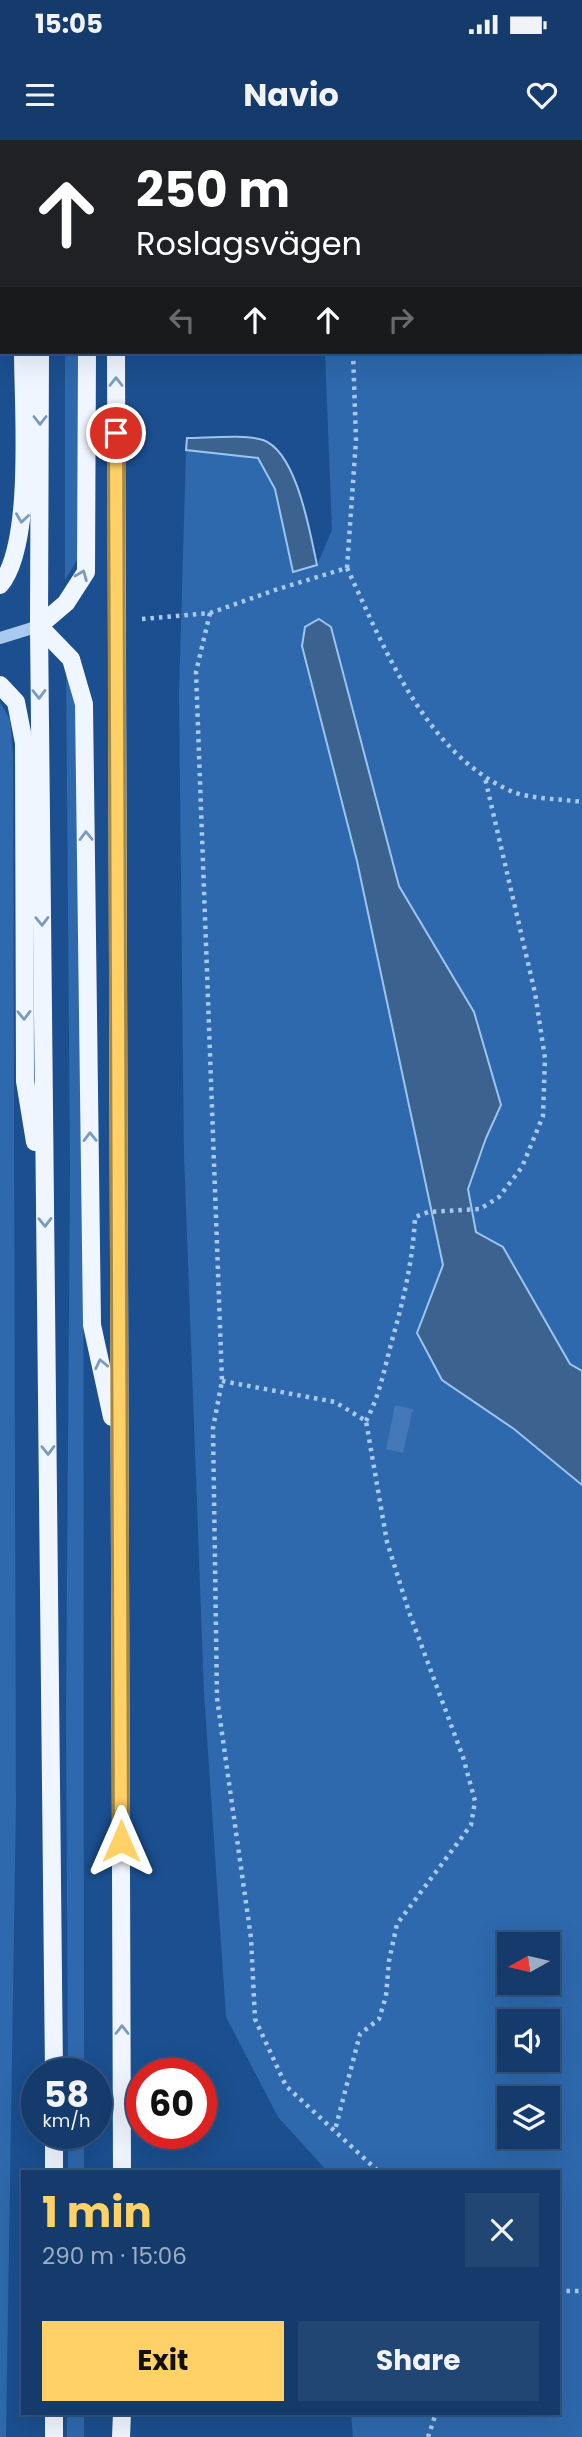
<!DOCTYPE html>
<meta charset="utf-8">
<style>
:root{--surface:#143b6b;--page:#214673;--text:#f1f3f6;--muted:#9dadc1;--line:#33557e;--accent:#ffd166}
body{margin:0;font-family:Poppins,sans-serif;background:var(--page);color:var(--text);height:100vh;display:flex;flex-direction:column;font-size:26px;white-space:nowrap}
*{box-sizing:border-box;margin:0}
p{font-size:23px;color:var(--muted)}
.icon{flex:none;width:38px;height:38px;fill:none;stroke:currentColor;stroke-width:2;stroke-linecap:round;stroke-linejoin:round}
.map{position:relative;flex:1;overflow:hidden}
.details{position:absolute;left:21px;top:2030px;width:539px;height:245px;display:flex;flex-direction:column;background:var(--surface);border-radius:0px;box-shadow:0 7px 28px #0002,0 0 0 2px var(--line)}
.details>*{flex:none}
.banner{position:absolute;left:0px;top:0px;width:583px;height:214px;box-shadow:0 7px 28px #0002,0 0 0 2px var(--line);background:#202124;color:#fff;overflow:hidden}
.needle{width:46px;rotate:262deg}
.tools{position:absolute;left:497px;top:1792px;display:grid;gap:14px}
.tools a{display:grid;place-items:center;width:63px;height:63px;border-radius:0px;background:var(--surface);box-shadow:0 7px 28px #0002,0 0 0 2px var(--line);font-size:35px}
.speed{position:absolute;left:21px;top:1918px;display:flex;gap:14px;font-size:35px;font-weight:700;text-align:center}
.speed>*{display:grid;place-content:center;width:91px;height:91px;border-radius:50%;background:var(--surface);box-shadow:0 7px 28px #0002,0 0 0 2px var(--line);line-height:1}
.speed small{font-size:18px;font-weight:400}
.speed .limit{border:10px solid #d22;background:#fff;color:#111}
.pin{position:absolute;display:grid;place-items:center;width:60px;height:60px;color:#fff;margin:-30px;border:4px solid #fff;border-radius:50%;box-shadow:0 2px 7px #0007}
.me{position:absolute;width:77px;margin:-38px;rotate:0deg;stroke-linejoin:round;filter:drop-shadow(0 0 5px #0008)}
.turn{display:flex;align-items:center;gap:24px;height:147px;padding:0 21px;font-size:32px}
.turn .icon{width:91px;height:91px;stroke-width:2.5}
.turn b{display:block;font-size:49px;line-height:60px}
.lanes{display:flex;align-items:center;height:66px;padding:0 21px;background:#0003;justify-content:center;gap:35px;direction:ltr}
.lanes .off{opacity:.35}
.round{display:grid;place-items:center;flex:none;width:74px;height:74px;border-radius:0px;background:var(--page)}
.head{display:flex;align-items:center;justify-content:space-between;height:119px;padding:0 21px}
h1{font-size:42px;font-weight:700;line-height:52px;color:var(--accent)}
.action{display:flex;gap:14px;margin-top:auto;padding:14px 21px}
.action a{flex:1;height:80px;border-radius:0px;background:var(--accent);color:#111;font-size:28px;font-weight:700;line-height:80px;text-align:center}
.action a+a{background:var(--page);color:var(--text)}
.status{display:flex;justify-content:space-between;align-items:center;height:49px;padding:0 35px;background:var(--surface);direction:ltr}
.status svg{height:19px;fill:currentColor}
header{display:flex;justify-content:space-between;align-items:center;height:91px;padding:0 21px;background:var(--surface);font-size:32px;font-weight:700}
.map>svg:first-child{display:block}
.green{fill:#2e69ad;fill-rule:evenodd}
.water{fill:#3c6290;stroke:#9cc4f0;stroke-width:2}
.building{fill:#4478b7}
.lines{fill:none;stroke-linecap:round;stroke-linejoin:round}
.path{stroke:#a9c9ee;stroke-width:4.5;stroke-dasharray:3.5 5;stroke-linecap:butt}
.minor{stroke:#a9c9ee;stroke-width:12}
.major{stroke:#f0f6ff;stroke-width:18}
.oneway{stroke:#7b9ac1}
.route-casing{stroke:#a68842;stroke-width:18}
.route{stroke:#ffd166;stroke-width:12}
</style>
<div class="status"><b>15:05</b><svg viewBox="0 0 49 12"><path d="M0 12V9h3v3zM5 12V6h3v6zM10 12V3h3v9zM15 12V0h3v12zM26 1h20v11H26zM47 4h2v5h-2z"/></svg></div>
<header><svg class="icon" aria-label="menu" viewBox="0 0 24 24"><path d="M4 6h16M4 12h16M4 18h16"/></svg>Navio<svg class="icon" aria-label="heart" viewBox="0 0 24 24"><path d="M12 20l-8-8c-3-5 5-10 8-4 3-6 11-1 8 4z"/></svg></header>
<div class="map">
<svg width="582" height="2297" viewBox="0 0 582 2297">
<rect width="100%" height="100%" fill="#1b4f8f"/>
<g class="green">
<path d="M 313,0 L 582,0 L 582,2297 L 353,2297 L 351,2273 L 558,2273 L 558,2032 L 328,2032 L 278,1977 L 226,1877 L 204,1553 L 184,1015 L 179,554 L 186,310 L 258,318 L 275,349 L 294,431 L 317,425 L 332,390 L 325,212 L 581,212 L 581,2 ZM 509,1804 L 548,1804 L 548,1843 L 509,1843 ZM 509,1881 L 548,1881 L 548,1920 L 509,1920 ZM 509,1958 L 548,1958 L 548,1997 L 509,1997 Z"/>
<polygon points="65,212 81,212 84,408 65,440"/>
<polygon points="66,520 83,559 84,1934 68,1934 66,1579 70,1028"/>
<polygon points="0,562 10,580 13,616 16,1664 6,2297 0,2297"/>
<rect x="68" y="1993" width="16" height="39"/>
<rect x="67" y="2273" width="17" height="24"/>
</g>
<g class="water">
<path d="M 187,298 C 206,298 247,294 263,300 C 297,312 310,393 317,425 L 293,432 L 275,349 L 258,318 L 186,310 Z"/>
<polygon points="319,479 331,487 399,746 474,872 501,965 486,998 468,1049 476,1092 503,1107 570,1224 582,1231 582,1345 514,1289 442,1240 417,1193 443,1125 357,721 302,506 305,487"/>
</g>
<polygon class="building" points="395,1265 413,1269 403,1313 386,1309"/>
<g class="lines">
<g class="path">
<polyline points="345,0 345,2"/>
<path d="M 347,428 C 385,509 425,614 513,652 C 531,659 562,659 582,662"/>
<polyline points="210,473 196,532 222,1241 213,1288 217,1558 251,1798 255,1879 286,1946 379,2032"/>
<polyline points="142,479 210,473 278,449 347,428 356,300 353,212"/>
<polyline points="222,1241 335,1262 366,1281 387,1402 409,1472 463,1617 475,1661 471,1685 397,1784 389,1821 386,1856 379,1879 360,1894 335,1990"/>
<path d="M 366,1281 C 379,1257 384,1231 391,1204 C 403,1162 413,1121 415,1077 L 428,1072 L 480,1069 L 499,1057 L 522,1027 L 543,976 L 545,918 L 535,853 L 485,638"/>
<polyline points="558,2151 582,2151"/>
<polyline points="428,2297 436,2273"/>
</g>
<polyline class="minor" points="0,498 39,486"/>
<g class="major">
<polyline points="23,0 23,2"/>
<polyline points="116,0 116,2"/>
<polyline points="41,2 41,0"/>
<polyline points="91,2 92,0"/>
<polyline points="40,212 39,486 54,1934"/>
<polyline points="116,212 122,2032"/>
<path d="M 0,445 C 34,405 23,267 23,212"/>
<polyline points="39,486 71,519 84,564 92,1185 112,1277"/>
<polyline points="39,486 66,463 86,432 87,212"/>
<polyline points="0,545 16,562 24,603 25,941 35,1002"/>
<polyline points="54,1993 54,2032"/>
<polyline points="54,2297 54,2273"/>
<polyline points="121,2297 122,2273"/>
</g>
</g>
<defs><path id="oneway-chevron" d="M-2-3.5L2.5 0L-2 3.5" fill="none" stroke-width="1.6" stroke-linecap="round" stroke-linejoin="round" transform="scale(1.75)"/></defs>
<g class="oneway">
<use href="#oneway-chevron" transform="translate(116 242) rotate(-90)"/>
<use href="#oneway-chevron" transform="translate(40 280) rotate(90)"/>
<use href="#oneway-chevron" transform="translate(22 378) rotate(98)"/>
<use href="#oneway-chevron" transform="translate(82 435) rotate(-68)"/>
<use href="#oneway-chevron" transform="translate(39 554) rotate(89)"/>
<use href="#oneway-chevron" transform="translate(86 696) rotate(-91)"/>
<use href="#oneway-chevron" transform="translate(42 781) rotate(89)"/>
<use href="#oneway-chevron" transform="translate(24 875) rotate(89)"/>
<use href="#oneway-chevron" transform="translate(90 997) rotate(-91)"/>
<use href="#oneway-chevron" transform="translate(45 1082) rotate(89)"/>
<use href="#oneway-chevron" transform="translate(101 1224) rotate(-102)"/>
<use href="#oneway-chevron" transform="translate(48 1310) rotate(89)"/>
<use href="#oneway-chevron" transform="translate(122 1890) rotate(-90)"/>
</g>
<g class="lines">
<g class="route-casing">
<polyline id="route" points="116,293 121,1701"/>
</g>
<use href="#route" class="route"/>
</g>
</svg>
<div class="tools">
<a><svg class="needle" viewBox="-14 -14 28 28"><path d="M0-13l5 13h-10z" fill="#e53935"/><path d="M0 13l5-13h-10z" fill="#9dadc1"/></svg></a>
<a><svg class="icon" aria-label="sound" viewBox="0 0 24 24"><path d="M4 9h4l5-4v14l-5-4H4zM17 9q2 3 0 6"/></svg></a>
<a><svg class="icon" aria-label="layers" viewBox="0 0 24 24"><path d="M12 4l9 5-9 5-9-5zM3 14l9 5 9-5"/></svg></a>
</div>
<div class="speed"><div>58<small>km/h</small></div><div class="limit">60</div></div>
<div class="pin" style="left:116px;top:293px;background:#d93025"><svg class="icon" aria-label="arrive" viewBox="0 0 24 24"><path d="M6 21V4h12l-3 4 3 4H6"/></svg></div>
<svg class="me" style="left:121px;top:1701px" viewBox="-20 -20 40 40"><path d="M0-17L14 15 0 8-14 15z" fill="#ffd166" stroke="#fff" stroke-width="4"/></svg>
<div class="banner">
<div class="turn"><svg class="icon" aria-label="ahead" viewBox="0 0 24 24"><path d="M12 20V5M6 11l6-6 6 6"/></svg><div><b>250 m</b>Roslagsvägen</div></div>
<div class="lanes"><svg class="icon off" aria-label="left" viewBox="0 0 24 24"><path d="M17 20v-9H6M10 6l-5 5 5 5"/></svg><svg class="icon" aria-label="ahead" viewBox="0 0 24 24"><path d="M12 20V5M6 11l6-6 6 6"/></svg><svg class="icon" aria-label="ahead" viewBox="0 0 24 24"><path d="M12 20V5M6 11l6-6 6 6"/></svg><svg class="icon off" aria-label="right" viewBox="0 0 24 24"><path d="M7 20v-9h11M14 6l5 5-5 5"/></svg></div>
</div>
<section class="details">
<div class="head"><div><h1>1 min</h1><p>290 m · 15:06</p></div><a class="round"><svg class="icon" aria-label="close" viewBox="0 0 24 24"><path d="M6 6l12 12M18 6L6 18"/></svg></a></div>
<div class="action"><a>Exit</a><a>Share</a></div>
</section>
</div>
